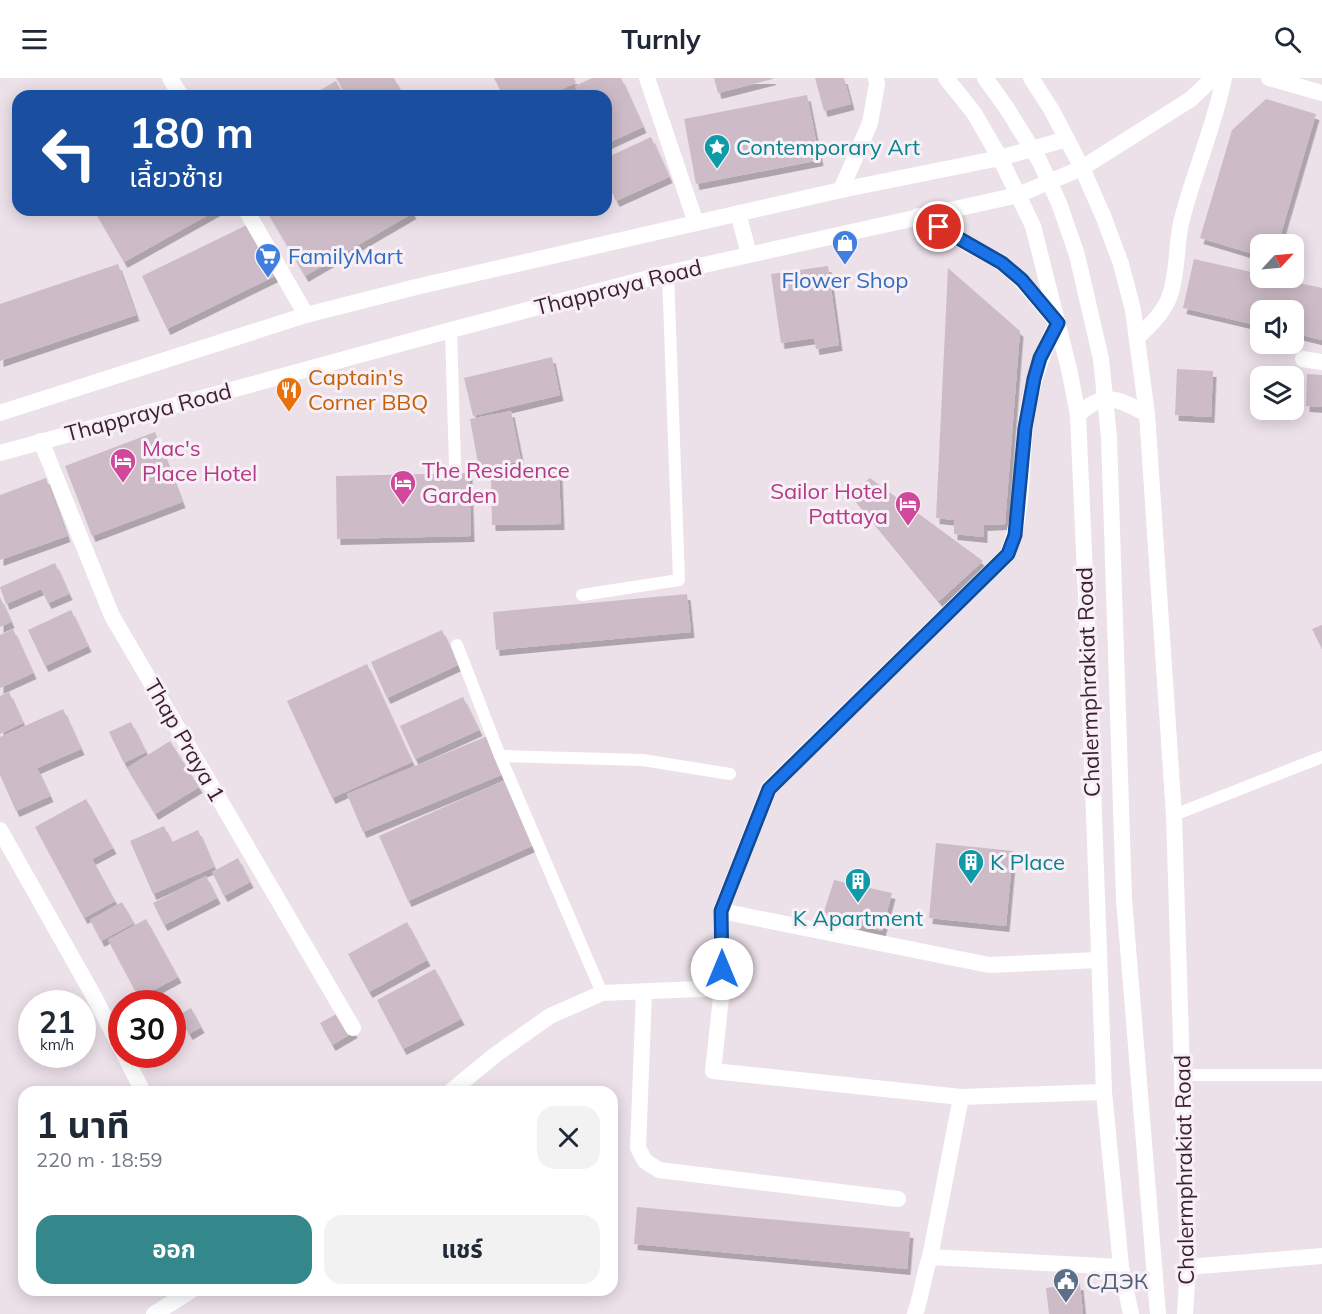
<!DOCTYPE html>
<html lang="th">
<meta charset="utf-8">
<style>
:root{--surface:#fff;--page:#f2f2f3;--text:#1f2937;--muted:#747a83;--accent:#34888b}
body{margin:0;font-family:Mulish,"Noto Sans Thai",sans-serif;background:var(--page);color:var(--text);height:100vh;display:flex;flex-direction:column;font-size:22px;white-space:nowrap}
*{box-sizing:border-box;margin:0}
p{font-size:20px;color:var(--muted)}
.icon{flex:none;width:33px;height:33px;fill:none;stroke:currentColor;stroke-width:2;stroke-linecap:round;stroke-linejoin:round}
.map{position:relative;flex:1;overflow:hidden}
.side{position:absolute;left:18px;top:1008px;width:600px;height:210px;display:flex;flex-direction:column;background:var(--surface);border-radius:18px;box-shadow:0 3px 15px #0003}
.side>*{flex:none}
.banner{position:absolute;left:12px;top:12px;width:600px;height:126px;border-radius:18px;box-shadow:0 3px 15px #0003;background:#1a4fa0;color:#fff;overflow:hidden}
.needle{width:39px;rotate:64deg}
.controls{position:absolute;left:1250px;top:156px;display:grid;gap:12px}
.controls a{display:grid;place-items:center;width:54px;height:54px;border-radius:12px;background:var(--surface);box-shadow:0 3px 15px #0003;font-size:30px}
.speed{position:absolute;left:18px;top:912px;display:flex;gap:12px;font-size:30px;font-weight:700;text-align:center}
.speed>*{display:grid;place-content:center;width:78px;height:78px;border-radius:50%;background:var(--surface);box-shadow:0 3px 15px #0003;line-height:1}
.speed small{font-size:15px;font-weight:400}
.speed .limit{border:9px solid #d22;background:#fff;color:#111}
.pin{position:absolute;display:grid;place-items:center;width:51px;height:51px;color:#fff;margin:-26px;border:3px solid #fff;border-radius:50%;box-shadow:0 2px 6px #0007}
.me{position:absolute;width:66px;margin:-33px;rotate:0deg;stroke-linejoin:round;filter:drop-shadow(0 0 4px #0008)}
.turn{display:flex;align-items:center;gap:21px;height:126px;padding:0 18px;font-size:27px}
.turn .icon{width:78px;height:78px;stroke-width:2.5}
.turn b{display:block;font-size:42px;line-height:51px}
.round{display:grid;place-items:center;flex:none;width:63px;height:63px;border-radius:18px;background:var(--page)}
.headline{display:flex;align-items:center;justify-content:space-between;height:102px;padding:0 18px}
h1{font-size:36px;font-weight:700;line-height:45px}
.button{display:flex;gap:12px;margin-top:auto;padding:12px 18px}
.button a{flex:1;height:69px;border-radius:18px;background:var(--accent);color:#fff;font-size:24px;font-weight:700;line-height:69px;text-align:center}
.button a+a{background:var(--page);color:var(--text)}
header{display:flex;justify-content:space-between;align-items:center;height:78px;padding:0 18px;background:var(--surface);font-size:27px;font-weight:700}
.map>svg:first-child{display:block}
.building{fill:#cdbcc8;filter:url(#shadow)}
.lines{fill:none;stroke-linecap:round;stroke-linejoin:round}
.service{stroke:#fff;stroke-width:12}
.minor{stroke:#fff;stroke-width:16}
.tertiary{stroke:#fff;stroke-width:16}
.secondary{stroke:#fff;stroke-width:16}
.route-casing{stroke:#114b97;stroke-width:15}
.route{stroke:#1a73e8;stroke-width:10}
.labels{text-anchor:middle;stroke-width:6;stroke-linejoin:round;paint-order:stroke}
.culture-label{font-size:22px;fill:#0d838f;stroke:#f8f0f7;text-anchor:start}
.shop-label{font-size:22px;fill:#366cbe;stroke:#f8f0f7;text-anchor:start}
.street-label{font-size:22px;fill:#3e1f31;stroke:#f8f0f7}
.food-label{font-size:22px;fill:#c56008;stroke:#f8f0f7;text-anchor:start}
.hotel-label{font-size:22px;fill:#b23c85;stroke:#f8f0f7;text-anchor:start}
.service-label{font-size:22px;fill:#4e5e75;stroke:#f8f0f7;text-anchor:start}
</style>
<header><svg class="icon" aria-label="menu" viewBox="0 0 24 24"><path d="M4 6h16M4 12h16M4 18h16"/></svg>Turnly<svg class="icon" aria-label="search" viewBox="0 0 24 24"><circle cx="10" cy="10" r="6"/><path d="M15 15l6 6"/></svg></header>
<div class="map">
<svg width="1322" height="1236" viewBox="0 0 1322 1236">
<defs>
<filter id="shadow"><feDropShadow dx="3.5" dy="6" stdDeviation="0" flood-color="#0004"/></filter>
</defs>
<rect width="100%" height="100%" fill="#ece0e9"/>
<g class="building">
<polygon points="336,0 394,0 404,18 347,18"/>
<polygon points="494,0 574,0 576,5 546,18 503,18"/>
<polygon points="592,0 621,0 643,49 606,66 606,18 579,18 575,8"/>
<polygon points="714,0 772,0 773,1 718,15"/>
<polygon points="815,0 844,0 851,26 824,33"/>
<polygon points="336,3 344,18 310,18"/>
<polygon points="807,17 820,82 696,106 684,41"/>
<polygon points="1266,21 1316,36 1278,166 1260,166 1260,178 1200,160 1232,52"/>
<polygon points="651,59 669,99 616,123 606,101 606,80"/>
<polygon points="94,132 217,132 124,184"/>
<polygon points="266,132 411,132 413,135 305,198"/>
<polygon points="249,146 275,198 167,251 142,198"/>
<polygon points="1194,181 1260,196 1260,200 1276,200 1322,210 1322,262 1293,255 1293,232 1260,232 1260,248 1183,230"/>
<polygon points="118,186 136,237 0,283 0,226"/>
<polygon points="828,188 839,267 816,271 814,260 781,265 771,196"/>
<polygon points="948,190 1020,253 1005,446 984,447 984,459 954,456 954,442 936,440"/>
<polygon points="552,279 560,317 473,338 464,300"/>
<polygon points="1177,291 1213,293 1211,339 1175,337"/>
<polygon points="1307,296 1322,297 1322,329 1306,328"/>
<polygon points="511,333 521,383 479,391 470,341"/>
<polygon points="155,354 182,424 92,458 65,388"/>
<polygon points="559,393 561,446 492,447 491,395"/>
<polygon points="469,395 471,458 337,461 336,398"/>
<polygon points="46,400 67,458 0,482 0,417"/>
<polygon points="870,400 983,483 939,523 851,416"/>
<polygon points="55,485 69,516 48,525 41,511 6,526 0,509"/>
<polygon points="687,516 691,554 496,572 493,534"/>
<polygon points="0,519 11,544 0,549"/>
<polygon points="71,532 88,568 45,588 28,552"/>
<polygon points="1322,547 1322,571 1312,551"/>
<polygon points="13,551 33,595 0,610 0,557"/>
<polygon points="442,552 458,587 387,620 371,584"/>
<polygon points="367,586 412,684 332,720 287,623"/>
<polygon points="9,614 23,645 0,656 0,618"/>
<polygon points="463,619 479,652 415,681 400,648"/>
<polygon points="63,631 81,671 37,690 50,718 16,733 0,697 0,659"/>
<polygon points="131,644 146,674 124,685 109,654"/>
<polygon points="490,657 506,695 363,754 347,716"/>
<polygon points="170,663 199,709 155,736 127,690"/>
<polygon points="505,702 534,767 408,823 379,758"/>
<polygon points="86,721 113,770 92,781 115,823 84,840 35,749"/>
<polygon points="164,748 172,764 198,752 214,789 153,816 130,763"/>
<polygon points="936,765 1013,773 1006,848 929,840"/>
<polygon points="238,780 250,804 224,818 212,794"/>
<polygon points="206,798 217,820 164,847 153,825"/>
<polygon points="834,802 892,815 882,853 823,837"/>
<polygon points="122,824 134,845 101,863 90,842"/>
<polygon points="146,841 178,899 139,920 108,862"/>
<polygon points="407,844 427,882 369,914 348,876"/>
<polygon points="435,891 461,941 403,971 377,922"/>
<polygon points="191,930 201,949 189,956 179,937"/>
<polygon points="342,933 354,954 332,967 320,945"/>
<polygon points="637,1129 910,1154 907,1191 634,1166"/>
<polygon points="1080,1206 1083,1236 1049,1236 1046,1210"/>
</g>
<g class="lines">
<g class="service">
<polyline points="451,252 455,388"/>
<polyline points="582,517 679,502 668,195"/>
<polyline points="457,567 500,678 602,915"/>
<polyline points="500,678 643,682 730,696"/>
<polyline points="1174,737 1322,679"/>
<polyline points="1182,997 1322,997"/>
</g>
<g class="minor">
<polyline points="170,0 181,18"/>
<polyline points="647,0 696,145"/>
<polyline points="1269,0 1322,15"/>
<polyline points="246,132 306,237"/>
<path d="M 1057,245 C 1039,282 1030,310 1025,352 C 1021,393 1023,437 1008,476 L 769,710 L 721,833 L 722,910 L 713,993 L 961,1019 L 1104,1014"/>
<path d="M 1137,260 C 1150,247 1164,235 1170,217 C 1178,194 1176,168 1181,145 C 1193,96 1214,50 1224,0"/>
<polyline points="1303,281 1322,284"/>
<polyline points="41,363 112,538 353,950"/>
<polyline points="0,752 92,915 122,972"/>
<polyline points="721,833 989,887 1098,882"/>
<polyline points="644,914 638,1070 645,1083 659,1092 898,1121"/>
<polyline points="124,976 143,1014"/>
<polyline points="450,1014 495,977 550,938 602,915 722,910"/>
<polyline points="930,1179 1121,1189"/>
<polyline points="1188,1189 1322,1178"/>
<polyline points="154,1236 192,1212"/>
<path d="M 915,1236 C 922,1217 923,1198 930,1179 L 961,1019"/>
</g>
<polyline class="tertiary" points="738,135 749,176"/>
<g class="secondary">
<polyline points="946,0 974,35 1000,80 1033,148 1069,291 1078,337 1087,542 1104,1014 1121,1189 1131,1236"/>
<polyline points="985,0 1006,29 1039,82 1059,125 1077,177 1101,281 1109,359 1124,821 1158,1236"/>
<polyline points="1031,0 1051,31 1082,90 1104,140 1121,186 1133,232 1147,336 1174,737 1188,1189 1185,1236"/>
<polyline points="841,112 870,45 877,6 876,0"/>
<polyline points="918,138 1002,185 1021,202 1055,242"/>
<polyline points="0,335 306,237 416,209 841,112 1000,80 1067,61"/>
<path d="M 1078,337 C 1104,312 1119,321 1147,336"/>
<polyline points="0,375 451,252 668,195 1018,117 1082,90 1191,21 1213,0"/>
</g>
</g>
<g class="lines">
<g class="route-casing">
<polyline id="route" points="722,891 721,833 769,711 1008,476 1015,457 1025,350 1034,301 1040,280 1058,245 1022,202 1002,185 939,149"/>
</g>
<use href="#route" class="route"/>
</g>
<defs>
<g id="sight-pin" transform="scale(1.35)"><path d="M0 17L-7.5 6A9.5 9.5 0 1 1 7.5 6Z" fill="#0f9aa8" stroke="#f8f0f7"/><path d="M0-6L1.8-2.2L6-1.7L2.9 1.2L3.7 5.4L0 3.3L-3.7 5.4L-2.9 1.2L-6-1.7L-1.8-2.2Z" fill="#fff"/></g>
<g id="shop-pin" transform="scale(1.35)"><path d="M0 17L-7.5 6A9.5 9.5 0 1 1 7.5 6Z" fill="#3f7fe0" stroke="#f8f0f7"/><path d="M-5-2.5h2.3a2.7 3.5 0 0 1 5.4 0H5L5.5 6h-11ZM-1.5-2.5h3a1.5 2.3 0 0 0-3 0Z" fill="#fff"/></g>
<g id="supermarket-pin" transform="scale(1.35)"><path d="M0 17L-7.5 6A9.5 9.5 0 1 1 7.5 6Z" fill="#3f7fe0" stroke="#f8f0f7"/><path d="M-6-5.5h2.5l.6 2H6L4.5 2H-2.5L-4.4-4H-6ZM-1.5 3.2a1.3 1.3 0 1 0 .1 0ZM3 3.2a1.3 1.3 0 1 0 .1 0Z" fill="#fff"/></g>
<g id="restaurant-pin" transform="scale(1.35)"><path d="M0 17L-7.5 6A9.5 9.5 0 1 1 7.5 6Z" fill="#e8710a" stroke="#f8f0f7"/><path d="M-5-6h1v4h1v-4h1v4h1v-4h1v5L-1.5 .5V6h-2V.5L-5-1ZM5-6V6H3V1.5H1.5Q1.5-4 5-6Z" fill="#fff"/></g>
<g id="hotel-pin" transform="scale(1.35)"><path d="M0 17L-7.5 6A9.5 9.5 0 1 1 7.5 6Z" fill="#d1479c" stroke="#f8f0f7"/><path d="M-6-4.5h1.5V1H6V5H4.5V3h-9V5H-6ZM-4 0a1.8 1.8 0 1 1 3.6 0ZM.5 0V-2.5h3Q6-2.5 6 0Z" fill="#fff"/></g>
<g id="building-pin" transform="scale(1.35)"><path d="M0 17L-7.5 6A9.5 9.5 0 1 1 7.5 6Z" fill="#0f9aa8" stroke="#f8f0f7"/><path d="M-4-6H4V6H1V3H-1V6H-4ZM-2.5-4.3h1.7v1.8h-1.7ZM.8-4.3h1.7v1.8H.8ZM-2.5-1h1.7V.8h-1.7ZM.8-1h1.7V.8H.8Z" fill="#fff"/></g>
<g id="civic-pin" transform="scale(1.35)"><path d="M0 17L-7.5 6A9.5 9.5 0 1 1 7.5 6Z" fill="#5c6f8a" stroke="#f8f0f7"/><path d="M-.6-6.5H3V-4.5H.6V-3L4-1V1h2V6H-6V1h2V-1L-.6-3ZM-1.2 2.5V6h2.4V2.5Z" fill="#fff"/></g>
</defs>
<g fill-rule="evenodd">
<use href="#sight-pin" x="717" y="69"/>
<use href="#shop-pin" x="845" y="165"/>
<use href="#supermarket-pin" x="268" y="178"/>
<use href="#restaurant-pin" x="289" y="312"/>
<use href="#hotel-pin" x="123" y="383"/>
<use href="#hotel-pin" x="403" y="405"/>
<use href="#hotel-pin" x="908" y="426"/>
<use href="#building-pin" x="971" y="784"/>
<use href="#building-pin" x="858" y="803"/>
<use href="#civic-pin" x="1066" y="1203"/>
</g>
<g class="labels">
<g class="culture-label">
<text x="736" y="77">Contemporary Art</text>
<text x="990" y="792">K Place</text>
<text x="858" y="848" text-anchor="middle">K Apartment</text>
</g>
<g class="shop-label">
<text x="288" y="186">FamilyMart</text>
<text x="845" y="210" text-anchor="middle">Flower Shop</text>
</g>
<g class="street-label">
<text transform="translate(618 209) rotate(-14)" y="8">Thappraya Road</text>
<text transform="translate(148 334) rotate(-15)" y="8">Thappraya Road</text>
<text transform="translate(1088 604) rotate(-92)" y="8">Chalermphrakiat Road</text>
<text transform="translate(185 662) rotate(60)" y="8">Thap Praya 1</text>
<text transform="translate(1184 1092) rotate(-91)" y="8">Chalermphrakiat Road</text>
</g>
<g class="food-label">
<text x="308" y="307">Captain's<tspan x="308" dy="25">Corner BBQ</tspan></text>
</g>
<g class="hotel-label">
<text x="142" y="378">Mac's<tspan x="142" dy="25">Place Hotel</tspan></text>
<text x="422" y="400">The Residence<tspan x="422" dy="25">Garden</tspan></text>
<text x="888" y="421" text-anchor="end">Sailor Hotel<tspan x="888" dy="25">Pattaya</tspan></text>
</g>
<g class="service-label">
<text x="1086" y="1211">СДЭК</text>
</g>
</g>
</svg>
<div class="controls">
<a><svg class="needle" viewBox="-14 -14 28 28"><path d="M0-13l5 13h-10z" fill="#e53935"/><path d="M0 13l5-13h-10z" fill="#747a83"/></svg></a>
<a><svg class="icon" aria-label="sound" viewBox="0 0 24 24"><path d="M4 9h4l5-4v14l-5-4H4zM17 9q2 3 0 6"/></svg></a>
<a><svg class="icon" aria-label="layers" viewBox="0 0 24 24"><path d="M12 4l9 5-9 5-9-5zM3 14l9 5 9-5"/></svg></a>
</div>
<div class="speed"><div>21<small>km/h</small></div><div class="limit">30</div></div>
<div class="pin" style="left:939px;top:149px;background:#d93025"><svg class="icon" aria-label="arrive" viewBox="0 0 24 24"><path d="M6 21V4h12l-3 4 3 4H6"/></svg></div>
<svg class="me" style="left:722px;top:891px" viewBox="-20 -20 40 40"><circle r="19" fill="#fff"/><path d="M0-13L10 11 0 6-10 11z" fill="#1a73e8"/></svg>
<div class="banner">
<div class="turn"><svg class="icon" aria-label="left" viewBox="0 0 24 24"><path d="M17 20v-9H6M10 6l-5 5 5 5"/></svg><div><b>180 m</b>เลี้ยวซ้าย</div></div>
</div>
<section class="side">
<div class="headline"><div><h1>1 นาที</h1><p>220 m · 18:59</p></div><a class="round"><svg class="icon" aria-label="close" viewBox="0 0 24 24"><path d="M6 6l12 12M18 6L6 18"/></svg></a></div>
<div class="button"><a>ออก</a><a>แชร์</a></div>
</section>
</div>
